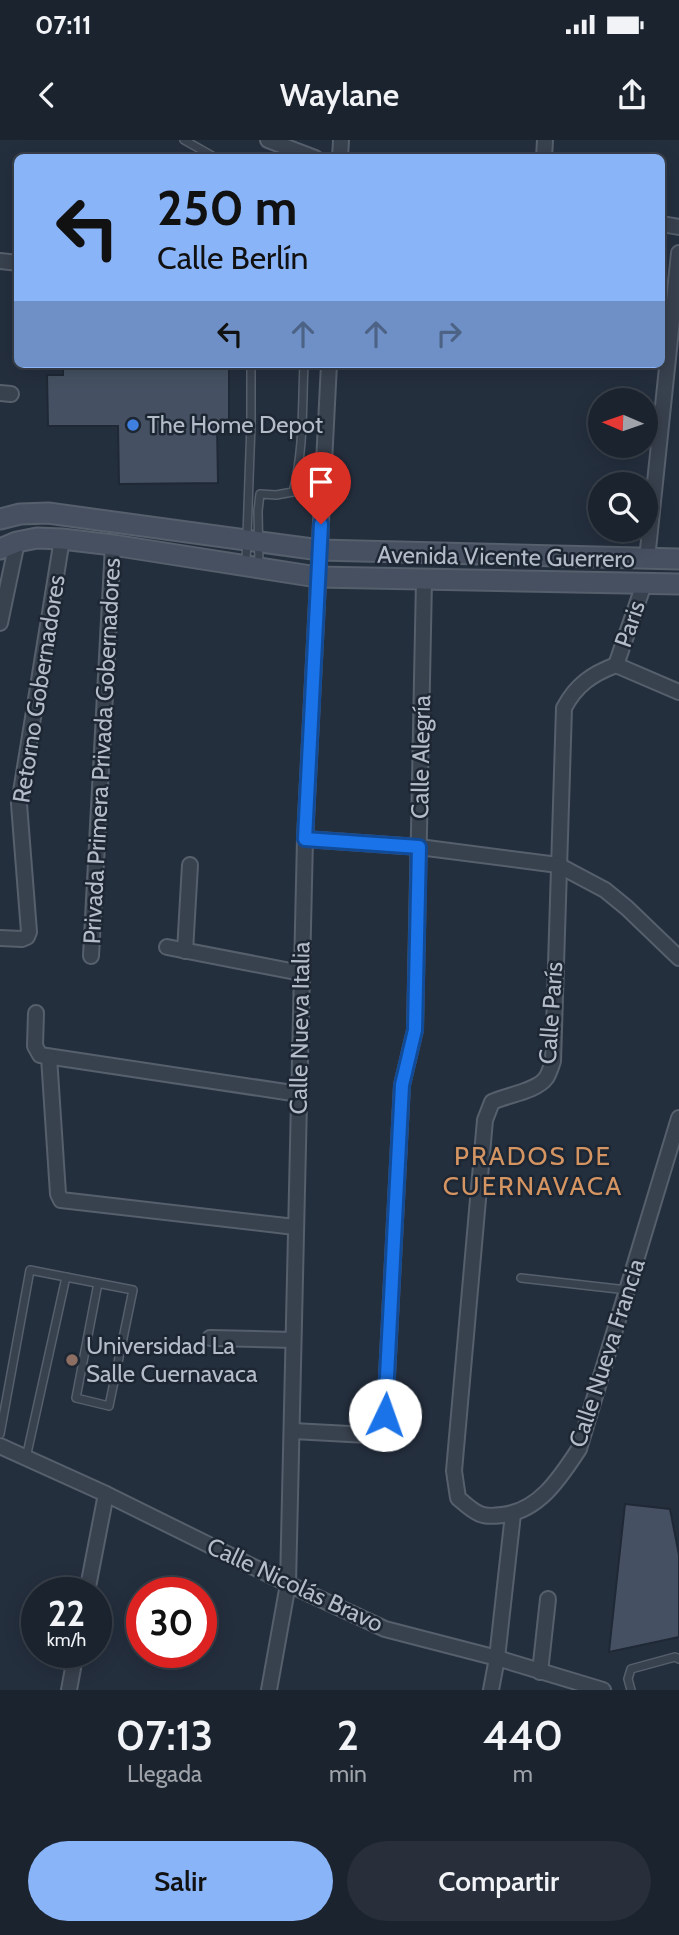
<!DOCTYPE html>
<html lang="es">
<meta charset="utf-8">
<style>
:root{--surface:#1b232e;--page:#282f3a;--text:#f1f3f6;--muted:#a0a4aa;--line:#39404a;--accent:#8ab4f8}
body{margin:0;font-family:Cabin,sans-serif;background:var(--page);color:var(--text);height:100vh;display:flex;flex-direction:column;font-size:26px;white-space:nowrap}
*{box-sizing:border-box;margin:0}
p{font-size:23px;color:var(--muted)}
.icon{flex:none;width:38px;height:38px;fill:none;stroke:currentColor;stroke-width:2;stroke-linecap:round;stroke-linejoin:round}
.map{position:relative;height:1550px;overflow:hidden}
.side{display:flex;flex-direction:column;background:var(--surface);flex:1}
.side>*{flex:none}
.top-card{position:absolute;left:14px;top:14px;width:651px;height:214px;border-radius:10px;box-shadow:0 4px 18px #0003,0 0 0 2px var(--line);background:#8ab4f8;color:#111;overflow:hidden}
.needle{width:46px;rotate:272deg}
.controls{position:absolute;left:588px;top:248px;display:grid;gap:14px}
.controls a{display:grid;place-items:center;width:70px;height:70px;border-radius:50%;background:var(--surface);box-shadow:0 4px 18px #0003,0 0 0 2px var(--line);font-size:35px}
.speed{position:absolute;left:21px;top:1437px;display:flex;gap:14px;font-size:35px;font-weight:700;text-align:center}
.speed>*{display:grid;place-content:center;width:91px;height:91px;border-radius:50%;background:var(--surface);box-shadow:0 4px 18px #0003,0 0 0 2px var(--line);line-height:1}
.speed small{font-size:18px;font-weight:400}
.speed .limit{border:10px solid #d22;background:#fff;color:#111}
.pin{position:absolute;display:grid;place-items:center;width:60px;height:60px;color:#fff;margin:-72px -30px;border-radius:50% 50% 50% 0;rotate:-45deg;box-shadow:0 0 7px #0007}
.pin .icon{rotate:45deg}
.me{position:absolute;width:77px;margin:-38px;rotate:3deg;stroke-linejoin:round;filter:drop-shadow(0 0 5px #0008)}
.turn{display:flex;align-items:center;gap:24px;height:147px;padding:0 28px;font-size:32px}
.turn .icon{width:91px;height:91px;stroke-width:2.5}
.turn b{display:block;font-size:49px;line-height:60px}
.lanes{display:flex;align-items:center;height:66px;padding:0 28px;background:#0003;justify-content:center;gap:35px;direction:ltr}
.lanes .off{opacity:.35}
.eta{display:flex;justify-content:space-evenly;align-items:center;height:119px;text-align:center}
.eta b{font-size:42px;font-weight:600;line-height:49px}
.primary-button{display:flex;gap:14px;margin-top:auto;padding:14px 28px}
.primary-button a{flex:1;height:80px;border-radius:42px;background:var(--accent);color:#111;font-size:28px;font-weight:600;line-height:80px;text-align:center}
.primary-button a+a{background:var(--page);color:var(--text)}
.status{display:flex;justify-content:space-between;align-items:center;height:49px;padding:0 35px;background:var(--surface);direction:ltr}
.status svg{height:19px;fill:currentColor}
header{display:flex;justify-content:space-between;align-items:center;height:91px;padding:0 28px;background:var(--surface);font-size:32px;font-weight:600}
.map>svg:first-child{display:block}
.building{fill:#455162;stroke:#1f2835;stroke-width:2}
.lines{fill:none;stroke-linecap:round;stroke-linejoin:round}
.lane-casing{stroke:#565f6c;stroke-width:10}
.street-casing{stroke:#565f6c;stroke-width:18}
.secondary-casing{stroke:#565f6c;stroke-width:23}
.lane{stroke:#38414e;stroke-width:7}
.street{stroke:#38414e;stroke-width:14}
.secondary{stroke:#465061;stroke-width:19}
.route-casing{stroke:#114b97;stroke-width:18}
.route{stroke:#1a73e8;stroke-width:12}
.shop-dot{fill:#3f7fe0;stroke:#1d2633;stroke-width:2.5}
.education-dot{fill:#8d6e63;stroke:#1d2633;stroke-width:2.5}
.labels{text-anchor:middle;stroke-width:5;stroke-linejoin:round;paint-order:stroke}
.poi-label{font-size:24px;fill:#b4bcc9;stroke:#1d2633;text-anchor:start}
.street-label{font-size:24px;fill:#b4bcc9;stroke:#1d2633}
.neighbourhood-label{font-size:26px;letter-spacing:2px;fill:#d59563;stroke:#1d2633}
</style>
<div class="status"><b>07:11</b><svg viewBox="0 0 49 12"><path d="M0 12V9h3v3zM5 12V6h3v6zM10 12V3h3v9zM15 12V0h3v12zM26 1h20v11H26zM47 4h2v5h-2z"/></svg></div>
<header><svg class="icon" aria-label="back" viewBox="0 0 24 24"><path d="M15 5l-7 7 7 7"/></svg>Waylane<svg class="icon" aria-label="share" viewBox="0 0 24 24"><path d="M12 15V3M7 8l5-5 5 5M5 13v7h14v-7"/></svg></header>
<div class="map">
<svg width="679" height="1550" viewBox="0 0 679 1550">
<rect width="100%" height="100%" fill="#242f3e"/>
<g class="building">
<polygon points="63,224 229,224 229,283 217,284 218,343 119,344 118,286 48,286 47,235 63,235"/>
<polygon points="625,1364 670,1369 679,1415 679,1497 609,1512"/>
</g>
<g class="lines">
<g class="lane-casing">
<g id="lane">
<polyline points="184,0 216,18"/>
<polyline points="246,423 251,284 251,224"/>
<path d="M 259,427 L 258,371 L 260,354 L 276,355 L 293,352 C 304,311 302,266 304,224"/>
<polyline points="521,1138 627,1150"/>
<polyline points="0,1294 30,1130 133,1150 109,1266 76,1258 98,1143"/>
<polyline points="26,1318 66,1137"/>
<polyline points="631,1550 628,1539 631,1529 675,1517 679,1519"/>
</g>
</g>
<g class="street-casing">
<g id="street">
<polyline points="268,0 315,18"/>
<polyline points="340,18 341,0"/>
<polyline points="544,18 545,0"/>
<polyline points="662,84 679,87"/>
<polyline points="0,121 18,123"/>
<polyline points="0,253 11,254"/>
<polyline points="647,419 679,113"/>
<polyline points="0,483 17,402"/>
<path d="M 616,525 C 592,534 576,545 564,568 L 553,921 C 551,927 549,934 546,938 C 537,951 507,955 492,962 L 485,980 L 454,1331 L 458,1358 C 464,1363 472,1371 480,1374 C 487,1377 495,1376 502,1375 C 539,1371 560,1338 579,1309 L 679,978"/>
<polyline points="616,525 644,444"/>
<polyline points="616,525 679,552"/>
<polyline points="305,699 419,707 558,725 605,750 627,768 679,818"/>
<polyline points="0,798 22,799 27,797 29,792 19,664 62,399"/>
<polyline points="167,807 301,833"/>
<polyline points="185,811 190,725"/>
<polyline points="91,816 113,405"/>
<polyline points="36,873 35,906 40,915 299,954"/>
<polyline points="49,917 58,1054 61,1060 295,1087"/>
<polyline points="210,1198 293,1200"/>
<polyline points="293,1291 368,1295 380,1292 385,1275 402,945 415,890 424,440"/>
<polyline points="0,1306 106,1354 288,1444 385,1489 497,1518 603,1550"/>
<polyline points="87,1452 106,1354"/>
<polyline points="540,1532 548,1459"/>
<polyline points="69,1550 76,1512"/>
<polyline points="269,1550 288,1444 305,699 329,224"/>
<polyline points="491,1550 497,1518 513,1374"/>
</g>
</g>
<g class="secondary-casing">
<g id="secondary">
<polyline points="0,379 20,374 48,373 320,410 679,419"/>
<polyline points="0,409 17,402 37,398 62,399 113,405 317,437 679,444"/>
</g>
</g>
<use href="#lane" class="lane"/>
<use href="#street" class="street"/>
<use href="#secondary" class="secondary"/>
</g>
<g class="lines">
<g class="route-casing">
<polyline id="route" points="321,384 305,699 419,707 415,890 402,945 385,1275"/>
</g>
<use href="#route" class="route"/>
</g>
<circle class="shop-dot" cx="133" cy="285" r="7"/>
<circle class="education-dot" cx="72" cy="1220" r="7"/>
<g class="labels">
<g class="poi-label">
<text x="147" y="293">The Home Depot</text>
<text x="86" y="1214">Universidad La<tspan x="86" dy="28">Salle Cuernavaca</tspan></text>
</g>
<g class="street-label">
<text transform="translate(506 417) rotate(1)" y="8">Avenida Vicente Guerrero</text>
<text transform="translate(630 484) rotate(-71)" y="8">Paris</text>
<text transform="translate(39 549) rotate(-81)" y="8">Retorno Gobernadores</text>
<text transform="translate(102 611) rotate(-87)" y="8">Privada Primera Privada Gobernadores</text>
<text transform="translate(421 617) rotate(-89)" y="8">Calle Alegría</text>
<text transform="translate(551 873) rotate(-86)" y="8">Calle París</text>
<text transform="translate(300 888) rotate(-89)" y="8">Calle Nueva Italia</text>
<text transform="translate(607 1213) rotate(-72)" y="8">Calle Nueva Francia</text>
<text transform="translate(295 1445) rotate(25)" y="8">Calle Nicolás Bravo</text>
</g>
<g class="neighbourhood-label">
<text x="533" y="1025">PRADOS DE<tspan x="533" dy="30">CUERNAVACA</tspan></text>
</g>
</g>
</svg>
<div class="controls">
<a><svg class="needle" viewBox="-14 -14 28 28"><path d="M0-13l5 13h-10z" fill="#e53935"/><path d="M0 13l5-13h-10z" fill="#a0a4aa"/></svg></a>
<a><svg class="icon" aria-label="search" viewBox="0 0 24 24"><circle cx="10" cy="10" r="6"/><path d="M15 15l6 6"/></svg></a>
</div>
<div class="speed"><div>22<small>km/h</small></div><div class="limit">30</div></div>
<div class="pin" style="left:321px;top:384px;background:#d93025"><svg class="icon" aria-label="arrive" viewBox="0 0 24 24"><path d="M6 21V4h12l-3 4 3 4H6"/></svg></div>
<svg class="me" style="left:385px;top:1275px" viewBox="-20 -20 40 40"><circle r="19" fill="#fff"/><path d="M0-13L10 11 0 6-10 11z" fill="#1a73e8"/></svg>
<div class="top-card">
<div class="turn"><svg class="icon" aria-label="left" viewBox="0 0 24 24"><path d="M17 20v-9H6M10 6l-5 5 5 5"/></svg><div><b>250 m</b>Calle Berlín</div></div>
<div class="lanes"><svg class="icon" aria-label="left" viewBox="0 0 24 24"><path d="M17 20v-9H6M10 6l-5 5 5 5"/></svg><svg class="icon off" aria-label="ahead" viewBox="0 0 24 24"><path d="M12 20V5M6 11l6-6 6 6"/></svg><svg class="icon off" aria-label="ahead" viewBox="0 0 24 24"><path d="M12 20V5M6 11l6-6 6 6"/></svg><svg class="icon off" aria-label="right" viewBox="0 0 24 24"><path d="M7 20v-9h11M14 6l5 5-5 5"/></svg></div>
</div>
</div>
<section class="side">
<div class="eta">
<div><b>07:13</b><p>Llegada</p></div>
<div><b>2</b><p>min</p></div>
<div><b>440</b><p>m</p></div>
</div>
<div class="primary-button"><a>Salir</a><a>Compartir</a></div>
</section>
